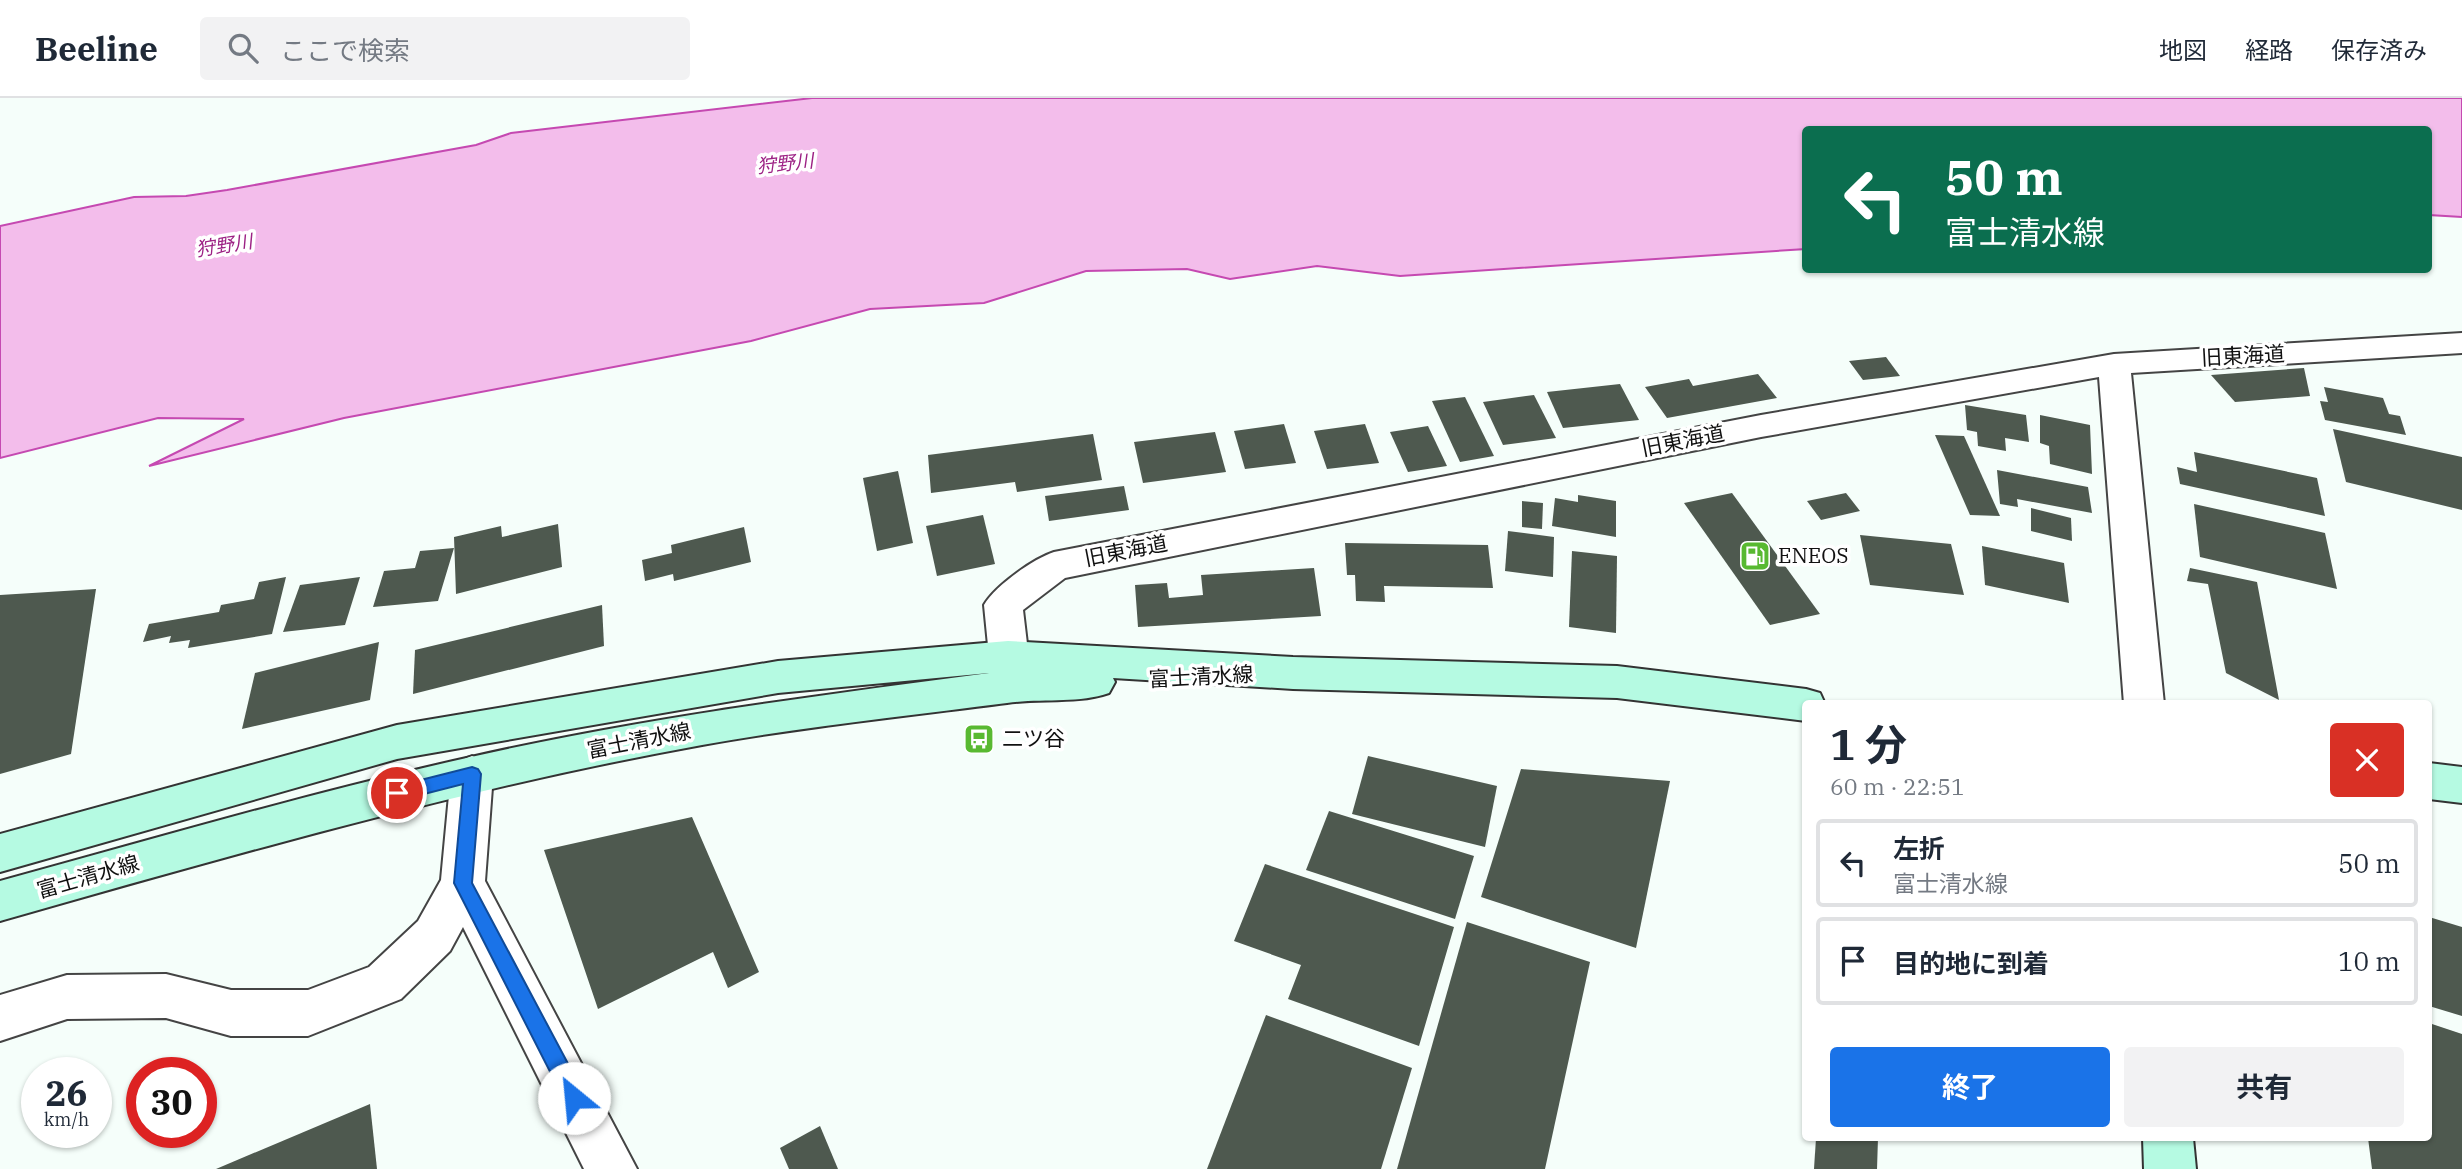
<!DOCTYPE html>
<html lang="ja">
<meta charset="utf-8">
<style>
:root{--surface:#fff;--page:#f2f2f3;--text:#1f2937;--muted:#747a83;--line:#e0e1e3;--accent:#1a73e8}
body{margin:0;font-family:"IBM Plex Serif","Noto Sans JP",serif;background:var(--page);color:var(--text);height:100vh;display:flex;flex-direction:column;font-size:26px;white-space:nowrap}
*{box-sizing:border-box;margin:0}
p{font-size:23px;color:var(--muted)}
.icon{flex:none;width:38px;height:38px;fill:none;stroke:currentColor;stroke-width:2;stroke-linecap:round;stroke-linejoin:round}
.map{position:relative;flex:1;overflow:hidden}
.sheet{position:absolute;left:1802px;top:602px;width:630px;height:441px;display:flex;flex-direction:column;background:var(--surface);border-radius:7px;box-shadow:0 2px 5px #0004}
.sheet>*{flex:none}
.hud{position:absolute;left:1802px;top:28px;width:630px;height:147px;border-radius:7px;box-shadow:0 2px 5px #0004;background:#0b6e4f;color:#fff;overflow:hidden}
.speed{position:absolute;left:21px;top:959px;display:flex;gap:14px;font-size:35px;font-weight:700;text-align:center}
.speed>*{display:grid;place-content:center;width:91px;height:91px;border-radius:50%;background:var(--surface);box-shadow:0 2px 5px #0004;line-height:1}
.speed small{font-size:18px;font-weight:400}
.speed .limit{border:10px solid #d22;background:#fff;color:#111}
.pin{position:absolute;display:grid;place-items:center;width:60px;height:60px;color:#fff;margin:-30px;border:4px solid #fff;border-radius:50%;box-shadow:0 2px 7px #0007}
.me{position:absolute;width:77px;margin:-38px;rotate:332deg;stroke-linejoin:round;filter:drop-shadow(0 0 5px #0008)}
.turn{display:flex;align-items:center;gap:24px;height:147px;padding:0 28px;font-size:32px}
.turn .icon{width:91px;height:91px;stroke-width:2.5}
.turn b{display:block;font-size:49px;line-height:60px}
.round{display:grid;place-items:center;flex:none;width:74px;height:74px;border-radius:7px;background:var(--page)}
.summary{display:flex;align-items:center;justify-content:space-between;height:119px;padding:0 28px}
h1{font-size:42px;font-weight:700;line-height:52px}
.button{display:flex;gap:14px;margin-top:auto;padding:14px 28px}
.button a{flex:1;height:80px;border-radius:7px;background:var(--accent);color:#fff;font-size:28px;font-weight:700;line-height:80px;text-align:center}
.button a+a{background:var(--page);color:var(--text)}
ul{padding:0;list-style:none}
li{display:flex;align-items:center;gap:21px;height:88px;margin:0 14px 10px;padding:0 14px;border:4px solid var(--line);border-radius:7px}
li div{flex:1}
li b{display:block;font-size:26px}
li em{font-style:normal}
header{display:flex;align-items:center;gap:42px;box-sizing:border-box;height:98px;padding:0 35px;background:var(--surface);border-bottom:2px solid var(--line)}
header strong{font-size:33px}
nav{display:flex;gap:38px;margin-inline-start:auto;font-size:24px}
.search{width:490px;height:63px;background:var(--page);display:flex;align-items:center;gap:18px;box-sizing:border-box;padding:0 24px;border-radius:7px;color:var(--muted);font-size:26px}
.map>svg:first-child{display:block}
.water{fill:#f3bdeb;stroke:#c549b1;stroke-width:2}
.building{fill:#4e594f}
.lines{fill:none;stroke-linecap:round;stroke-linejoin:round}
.street-casing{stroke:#444;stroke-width:4}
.secondary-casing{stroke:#333;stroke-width:4}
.street{fill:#fff;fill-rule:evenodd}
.secondary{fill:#b5fae2;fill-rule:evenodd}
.route{fill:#1a73e8;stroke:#114b97;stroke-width:2}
.labels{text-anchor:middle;stroke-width:7;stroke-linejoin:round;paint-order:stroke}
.far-water-label{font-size:19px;font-style:italic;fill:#9c2184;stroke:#fff}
.street-label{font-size:21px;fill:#111;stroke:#fff}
.poi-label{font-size:21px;fill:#111;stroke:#fff;text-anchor:start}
</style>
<header>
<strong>Beeline</strong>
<div class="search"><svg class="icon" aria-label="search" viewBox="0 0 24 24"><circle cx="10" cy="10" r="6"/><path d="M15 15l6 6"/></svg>ここで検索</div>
<nav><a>地図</a><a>経路</a><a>保存済み</a></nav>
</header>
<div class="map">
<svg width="2462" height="1071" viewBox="0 0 2462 1071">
<rect width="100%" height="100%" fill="#f5fefa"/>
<polygon class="water" points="812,0 2462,0 2462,119 2429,117 2429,32 1806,32 1806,151 1400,178 1317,168 1230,181 1187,171 1086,173 984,205 870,211 751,243 344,320 149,368 244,321 158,320 0,360 0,128 134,99 186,98 227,92 476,47 511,35"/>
<g class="building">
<polygon points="1886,259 1900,278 1863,282 1849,263"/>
<polygon points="2304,270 2310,298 2235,304 2211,277"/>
<polygon points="1758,276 1777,300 1667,320 1645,289 1689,281 1693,288"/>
<polygon points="1620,286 1639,322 1563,330 1547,294"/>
<polygon points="2324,289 2383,300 2389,316 2400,318 2406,337 2325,322 2320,303 2328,304"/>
<polygon points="1534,297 1556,340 1503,347 1483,304"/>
<polygon points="1465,299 1494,358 1460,364 1432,303"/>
<polygon points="1965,307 2026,317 2029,344 2005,340 2006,353 1978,348 1977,334 1967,332"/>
<polygon points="2040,317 2090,327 2092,376 2050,366 2049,348 2040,345"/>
<polygon points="1284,326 1296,365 1245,371 1234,333"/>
<polygon points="1365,326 1379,365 1327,371 1314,333"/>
<polygon points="1428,328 1447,368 1408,374 1390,334"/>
<polygon points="2333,331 2462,359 2462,412 2346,384"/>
<polygon points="1215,334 1226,374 1143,385 1134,344"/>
<polygon points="1093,336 1102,382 1017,394 1015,384 931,395 928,357"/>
<polygon points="1935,337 1964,338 2000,418 1970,417"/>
<polygon points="2194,354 2317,380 2325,418 2180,386 2177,369 2197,374"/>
<polygon points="1997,372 2088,389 2092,415 2017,401 2018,409 2000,406"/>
<polygon points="898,373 913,445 877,453 863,380"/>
<polygon points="1124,388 1129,412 1049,423 1045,398"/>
<polygon points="1732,395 1820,516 1770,527 1684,405"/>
<polygon points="1846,395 1860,413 1821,422 1807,403"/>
<polygon points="1578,397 1616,403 1616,439 1552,428 1555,400 1578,404"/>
<polygon points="1522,403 1543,405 1542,431 1522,429"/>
<polygon points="2194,406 2325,435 2337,491 2200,459"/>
<polygon points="2031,410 2071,420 2072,443 2031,433"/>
<polygon points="983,417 995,466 937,478 926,428"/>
<polygon points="558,426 562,469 456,496 454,439 501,428 502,439"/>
<polygon points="744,429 751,464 674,483 673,476 645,483 642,462 672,455 671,447"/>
<polygon points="1508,433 1554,439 1553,479 1505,473"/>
<polygon points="1860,437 1951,446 1964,497 1870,487"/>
<polygon points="1345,445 1488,447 1493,490 1384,488 1385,504 1356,503 1355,477 1347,477"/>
<polygon points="1982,448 2064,465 2069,505 1985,487"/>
<polygon points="454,450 438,503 373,509 384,473 415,470 420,453"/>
<polygon points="1572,453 1617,458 1616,535 1569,529"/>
<polygon points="1314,470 1321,518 1138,529 1135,487 1167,485 1169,500 1203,497 1201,477"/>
<polygon points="2190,470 2257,484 2279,602 2226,575 2208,486 2187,483"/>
<polygon points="286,479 272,536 188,550 190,542 169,545 171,538 143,544 149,526 219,514 221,507 254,501 259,484"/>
<polygon points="360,479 345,527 283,534 300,487"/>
<polygon points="96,491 71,656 0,676 0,497"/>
<polygon points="602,507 604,548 413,596 415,552"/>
<polygon points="379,544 370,602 242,631 255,575"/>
<polygon points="1368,658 1497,688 1485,749 1352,716"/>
<polygon points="1521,671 1670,683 1636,850 1481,799"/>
<polygon points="1329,713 1474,758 1455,821 1306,772"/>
<polygon points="692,719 759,874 728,890 713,854 598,911 544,752"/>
<polygon points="1265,766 1454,829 1419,948 1288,901 1301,867 1234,843"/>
<polygon points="2429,819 2462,829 2462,918 2429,908"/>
<polygon points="1467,824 1590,864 1545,1071 1397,1071"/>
<polygon points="1266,917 1412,970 1381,1071 1207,1071"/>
<polygon points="2429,925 2462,936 2462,1071 2372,1071 2368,1040 2429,1040"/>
<polygon points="370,1006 377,1071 216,1071"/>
<polygon points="820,1028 838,1071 789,1071 780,1050"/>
<polygon points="1816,1040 1878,1040 1877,1071 1814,1071"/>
</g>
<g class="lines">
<g class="street-casing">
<g id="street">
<path d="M 2462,235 L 2462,255 L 2131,275 L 2164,606 L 2124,606 L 2099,279 L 1761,339 L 1065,480 L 1023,512 L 1032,588 L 1026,599 L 1012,604 L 998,599 L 992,588 L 984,507 C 995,488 1033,461 1054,454 L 1761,317 L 2114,256 Z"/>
<polygon points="472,658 487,664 493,676 485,783 637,1071 584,1071 463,829 450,853 401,901 308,938 231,938 166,920 67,921 0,943 0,897 67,877 166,876 231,892 308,892 369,869 418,823 441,782 451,676 457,664"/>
</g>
</g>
<g class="secondary-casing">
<g id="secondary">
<path d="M 1008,543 L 1293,559 L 1617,568 L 1806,591 L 1820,595 L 1825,606 L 1806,606 L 1806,623 L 1617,600 L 1293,591 L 1113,580 L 1115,584 L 1109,595 C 1077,606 1041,600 1007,605 C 906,618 803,629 702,647 C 464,690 232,757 0,823 L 0,783 C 157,740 313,694 471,659 C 642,620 816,598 989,575 L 778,595 L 397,661 L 0,774 L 0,736 L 397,627 L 778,563 Z"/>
<polygon points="2429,665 2462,669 2462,705 2429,701"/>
<polygon points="2143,1040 2193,1040 2196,1071 2144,1071"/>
</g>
</g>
<use href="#street" class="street"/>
<use href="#secondary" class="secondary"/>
</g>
<polygon class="route" points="472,669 478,671 481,676 472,785 582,992 585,1000 582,1007 574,1010 567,1007 454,785 463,686 397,703 391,700 388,695 391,690 397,688"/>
<defs>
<g id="fuel-square" transform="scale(1.575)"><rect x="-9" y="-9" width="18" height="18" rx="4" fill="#58b931" stroke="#fff"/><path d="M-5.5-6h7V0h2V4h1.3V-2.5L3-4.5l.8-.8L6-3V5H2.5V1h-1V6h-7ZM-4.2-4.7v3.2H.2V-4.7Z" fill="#fff"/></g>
<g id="bus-square" transform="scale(1.575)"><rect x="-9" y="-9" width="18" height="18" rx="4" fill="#58b931" stroke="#fff"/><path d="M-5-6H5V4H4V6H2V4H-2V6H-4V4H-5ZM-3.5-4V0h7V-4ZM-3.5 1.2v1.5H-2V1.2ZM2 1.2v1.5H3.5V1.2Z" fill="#fff"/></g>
</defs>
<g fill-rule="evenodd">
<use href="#fuel-square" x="1755" y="458"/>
<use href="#bus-square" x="979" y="641"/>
</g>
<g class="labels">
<g class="far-water-label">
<text transform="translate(785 65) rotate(-6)" y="7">狩野川</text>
<text transform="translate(224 147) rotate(-9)" y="7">狩野川</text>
</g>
<g class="street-label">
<text transform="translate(2243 258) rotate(-3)" y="7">旧東海道</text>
<text transform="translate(1683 343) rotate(-11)" y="7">旧東海道</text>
<text transform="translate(1126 453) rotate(-11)" y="7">旧東海道</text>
<text transform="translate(1201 579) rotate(-3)" y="7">富士清水線</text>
<text transform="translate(639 643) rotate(-11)" y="7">富士清水線</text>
<text transform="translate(88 779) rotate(-16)" y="7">富士清水線</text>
</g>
<g class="poi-label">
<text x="1778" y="465">ENEOS</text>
<text x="1002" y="648">二ツ谷</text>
</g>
</g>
</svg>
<div class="speed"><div>26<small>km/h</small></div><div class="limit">30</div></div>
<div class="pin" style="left:397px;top:695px;background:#d93025"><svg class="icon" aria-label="arrive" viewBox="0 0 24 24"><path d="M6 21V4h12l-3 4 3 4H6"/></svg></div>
<svg class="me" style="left:574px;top:1000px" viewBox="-20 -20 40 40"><circle r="19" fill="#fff"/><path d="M0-13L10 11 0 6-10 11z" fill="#1a73e8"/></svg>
<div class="hud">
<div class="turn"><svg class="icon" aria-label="left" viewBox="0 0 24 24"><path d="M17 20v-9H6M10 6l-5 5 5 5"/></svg><div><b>50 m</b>富士清水線</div></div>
</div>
<section class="sheet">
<div class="summary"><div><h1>1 分</h1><p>60 m · 22:51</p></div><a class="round" style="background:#d93025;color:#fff"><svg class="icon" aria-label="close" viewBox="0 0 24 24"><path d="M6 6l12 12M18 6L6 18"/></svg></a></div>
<ul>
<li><svg class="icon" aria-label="left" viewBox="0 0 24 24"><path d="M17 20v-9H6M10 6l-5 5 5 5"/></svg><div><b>左折</b><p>富士清水線</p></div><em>50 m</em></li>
<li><svg class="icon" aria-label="arrive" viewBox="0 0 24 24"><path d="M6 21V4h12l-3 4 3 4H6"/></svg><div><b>目的地に到着</b></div><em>10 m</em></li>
</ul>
<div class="button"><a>終了</a><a>共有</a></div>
</section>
</div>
